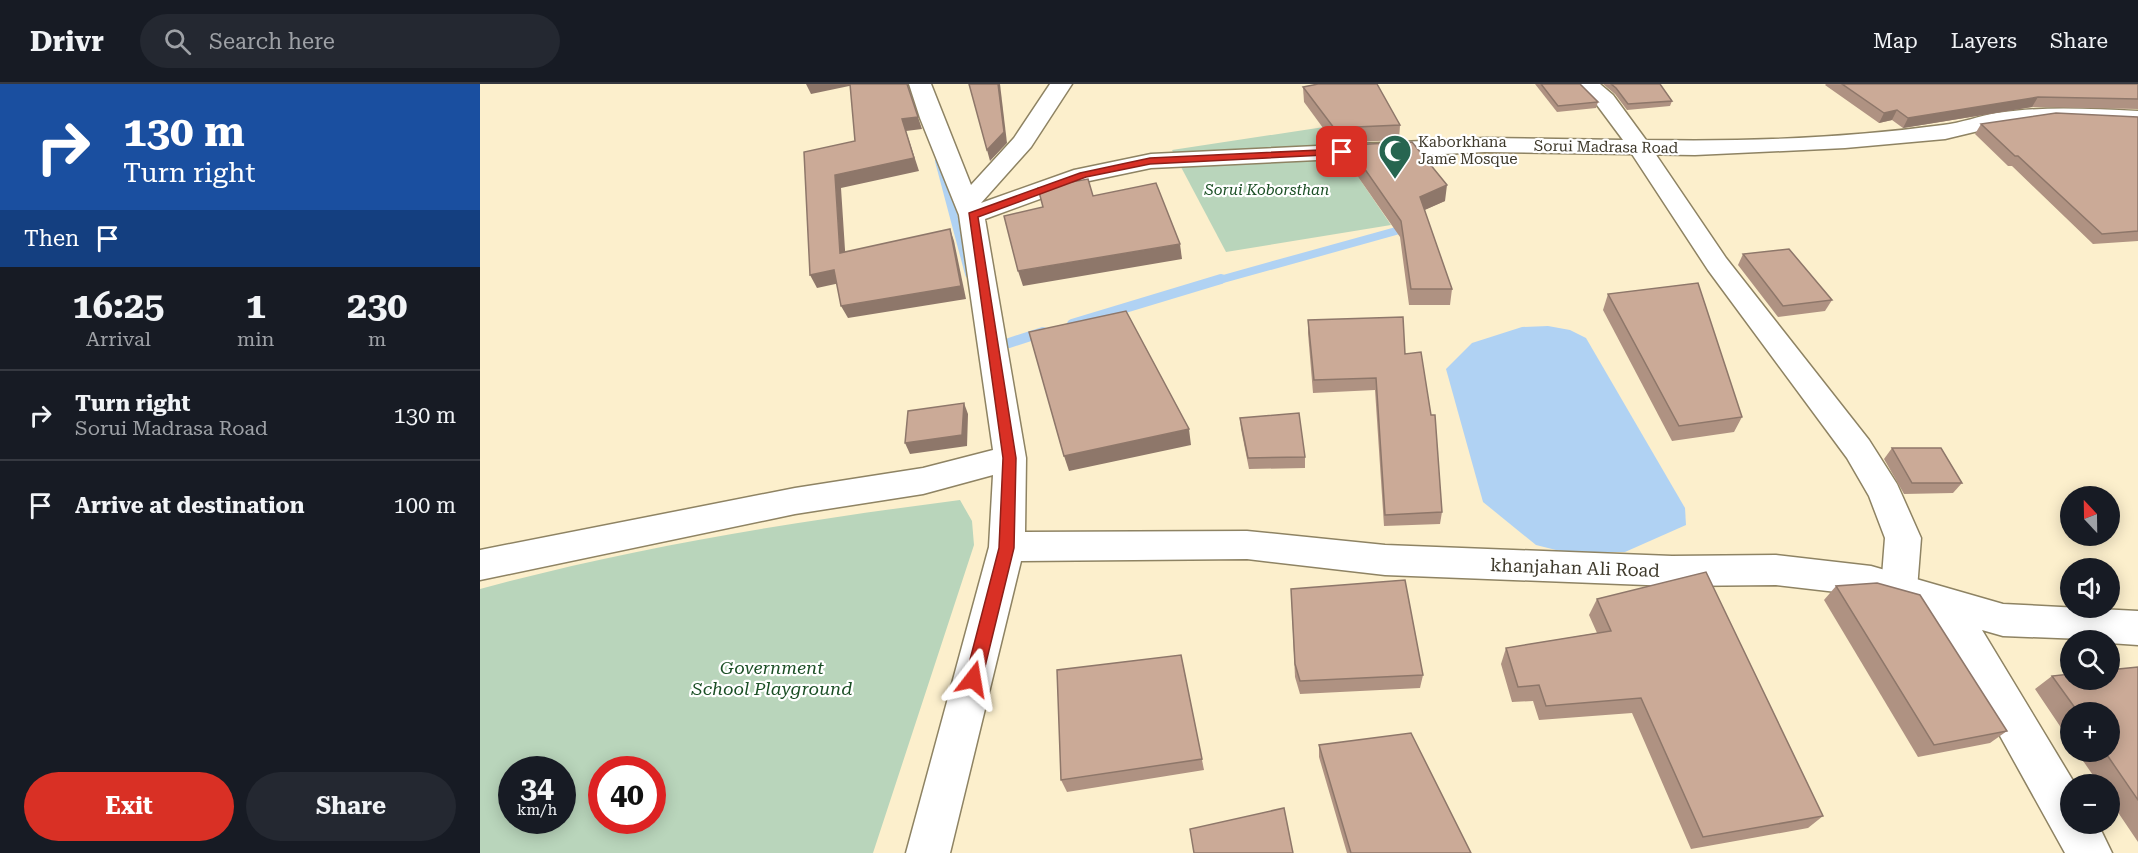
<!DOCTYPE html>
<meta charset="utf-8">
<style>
:root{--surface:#171b24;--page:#242831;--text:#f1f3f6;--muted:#9ea1a6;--line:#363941;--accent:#d93025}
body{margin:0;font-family:"Roboto Serif",serif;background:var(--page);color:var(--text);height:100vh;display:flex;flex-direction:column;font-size:22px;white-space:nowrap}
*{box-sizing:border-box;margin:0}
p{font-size:20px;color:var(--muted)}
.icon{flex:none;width:33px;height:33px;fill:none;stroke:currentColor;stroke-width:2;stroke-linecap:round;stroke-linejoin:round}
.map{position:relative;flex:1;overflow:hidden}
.sheet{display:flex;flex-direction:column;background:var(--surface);width:480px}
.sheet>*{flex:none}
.banner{background:#1a4fa0;color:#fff;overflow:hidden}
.needle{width:39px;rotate:338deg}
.controls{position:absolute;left:1580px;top:402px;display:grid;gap:12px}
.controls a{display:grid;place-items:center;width:60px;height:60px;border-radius:50%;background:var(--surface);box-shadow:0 3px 15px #0003;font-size:30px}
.speed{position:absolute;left:18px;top:672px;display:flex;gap:12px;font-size:30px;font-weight:700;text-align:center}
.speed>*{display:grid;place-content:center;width:78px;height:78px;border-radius:50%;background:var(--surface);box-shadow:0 3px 15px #0003;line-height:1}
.speed small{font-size:15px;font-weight:400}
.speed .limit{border:9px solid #d22;background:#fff;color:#111}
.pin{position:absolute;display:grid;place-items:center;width:51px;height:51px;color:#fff;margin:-26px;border-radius:12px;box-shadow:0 3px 9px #0006}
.me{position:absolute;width:66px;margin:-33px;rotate:14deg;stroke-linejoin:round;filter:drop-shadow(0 0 4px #0008)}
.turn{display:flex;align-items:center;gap:21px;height:126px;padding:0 24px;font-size:27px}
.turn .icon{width:78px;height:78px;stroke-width:2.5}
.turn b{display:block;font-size:42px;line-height:51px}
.then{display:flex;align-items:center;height:57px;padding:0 24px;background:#0003;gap:12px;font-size:22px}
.eta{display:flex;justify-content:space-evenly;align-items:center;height:102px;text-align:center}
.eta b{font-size:36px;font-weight:700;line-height:42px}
.action{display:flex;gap:12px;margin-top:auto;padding:12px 24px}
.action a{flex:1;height:69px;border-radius:36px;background:var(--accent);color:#fff;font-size:24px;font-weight:700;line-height:69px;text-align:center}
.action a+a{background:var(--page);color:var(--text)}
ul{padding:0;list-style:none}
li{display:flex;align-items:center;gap:18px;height:90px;padding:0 24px;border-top:2px solid var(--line)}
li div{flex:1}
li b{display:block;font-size:22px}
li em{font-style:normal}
header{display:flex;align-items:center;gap:36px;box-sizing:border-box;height:84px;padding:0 30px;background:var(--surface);border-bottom:2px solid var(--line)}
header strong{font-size:28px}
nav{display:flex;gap:33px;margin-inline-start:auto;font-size:21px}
.search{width:420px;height:54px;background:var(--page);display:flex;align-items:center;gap:15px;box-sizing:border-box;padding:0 21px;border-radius:33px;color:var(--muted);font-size:22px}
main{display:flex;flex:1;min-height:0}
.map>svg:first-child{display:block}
.green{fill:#b9d5bb;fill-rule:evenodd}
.water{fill:#b0d2f3}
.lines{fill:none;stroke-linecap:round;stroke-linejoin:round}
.stream-far1{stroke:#b0d2f3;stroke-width:8}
.stream{stroke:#b0d2f3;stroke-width:10}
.minor-casing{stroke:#8e8363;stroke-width:3}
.tertiary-casing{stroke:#8e8363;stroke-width:3}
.minor{fill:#fff;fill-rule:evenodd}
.tertiary{fill:#fff;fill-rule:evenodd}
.wall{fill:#af9282}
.shaded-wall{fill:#8e776a}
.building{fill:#cbaa97;stroke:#8e776a;stroke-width:1.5}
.route{fill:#d93025;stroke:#8d1f18;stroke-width:1.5}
.labels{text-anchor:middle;stroke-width:4.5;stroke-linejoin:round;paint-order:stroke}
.far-poi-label{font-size:15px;fill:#3e392b;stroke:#fff;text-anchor:start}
.far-street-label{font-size:15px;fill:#3e392b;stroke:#fff}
.far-park-label{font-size:15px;font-style:italic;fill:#1b4f25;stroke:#fff}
.street-label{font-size:18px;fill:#3e392b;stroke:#fff}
.park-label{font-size:18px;font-style:italic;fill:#1b4f25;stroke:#fff}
</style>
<header>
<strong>Drivr</strong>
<div class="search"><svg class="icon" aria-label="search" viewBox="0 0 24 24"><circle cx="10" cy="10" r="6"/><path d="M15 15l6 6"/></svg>Search here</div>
<nav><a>Map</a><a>Layers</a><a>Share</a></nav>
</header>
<main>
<section class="sheet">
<div class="banner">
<div class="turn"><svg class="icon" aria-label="right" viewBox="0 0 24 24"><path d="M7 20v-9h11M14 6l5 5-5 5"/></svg><div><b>130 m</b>Turn right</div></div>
<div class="then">Then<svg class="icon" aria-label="arrive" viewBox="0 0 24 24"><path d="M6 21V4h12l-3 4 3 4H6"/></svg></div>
</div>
<div class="eta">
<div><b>16:25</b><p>Arrival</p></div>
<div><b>1</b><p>min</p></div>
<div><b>230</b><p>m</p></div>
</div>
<ul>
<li><svg class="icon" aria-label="right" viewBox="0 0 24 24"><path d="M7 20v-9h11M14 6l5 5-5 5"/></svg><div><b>Turn right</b><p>Sorui Madrasa Road</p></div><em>130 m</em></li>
<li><svg class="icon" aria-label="arrive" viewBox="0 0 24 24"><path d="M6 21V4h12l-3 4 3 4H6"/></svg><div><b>Arrive at destination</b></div><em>100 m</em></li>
</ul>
<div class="action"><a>Exit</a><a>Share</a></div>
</section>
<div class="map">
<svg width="1658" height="769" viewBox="0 0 1658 769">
<rect width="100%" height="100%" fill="#fcefcc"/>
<g class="green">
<polygon points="844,43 911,141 746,168 692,66"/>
<path d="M 480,416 L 492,437 L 494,461 L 393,769 L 0,769 L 0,505 C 158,462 318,437 480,416 ZM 32,686 L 82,686 L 82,736 L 32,736 ZM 122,686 L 172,686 L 172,736 L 122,736 Z"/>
</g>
<polygon class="water" points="1068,242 1090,246 1106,254 1205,424 1206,441 1145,468 1084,468 1056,461 1003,418 966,285 992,259 1042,243"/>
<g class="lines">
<g class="stream-far1">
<polyline points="459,77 489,190"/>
<polyline points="736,197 916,147"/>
</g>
<g class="stream">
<polyline points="592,240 741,195"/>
<polyline points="529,259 563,248"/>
</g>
<g class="minor-casing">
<polygon id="minor" points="1160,57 1168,59 1246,174 1389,356 1417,400 1441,454 1437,505 1432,516 1419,521 1406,516 1401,505 1405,454 1389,412 1367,374 1228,186 1148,64 1152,59"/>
</g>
<g class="tertiary-casing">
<path id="tertiary" d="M 429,0 L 451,0 L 491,101 L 534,54 L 570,0 L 592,0 L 551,63 L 501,119 L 594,86 L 671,70 L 1005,54 L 1143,56 L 1117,21 L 1096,0 L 1120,0 L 1133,11 L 1166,56 C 1264,58 1366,54 1463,41 C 1481,39 1499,32 1517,29 C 1564,22 1610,25 1658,27 L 1658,41 L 1569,37 L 1515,43 L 1465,55 L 1365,64 L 1215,71 L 1005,68 L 671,84 L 609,97 L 505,135 L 546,374 L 545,448 L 767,447 L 905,461 L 1192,472 L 1296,471 L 1391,482 L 1523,520 L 1658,527 L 1658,561 L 1629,559 L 1629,556 L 1523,552 L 1502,546 L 1595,700 L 1590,700 L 1590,740 L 1618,740 L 1632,769 L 1585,769 L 1453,531 L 1391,512 L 1296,501 L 1192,502 L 905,491 L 767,475 L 541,477 L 470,769 L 426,769 L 509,463 L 513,391 L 443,410 L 315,430 L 0,496 L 0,466 L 315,404 L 443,384 L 513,366 L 479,131 L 440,34 Z"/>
</g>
<use href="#minor" class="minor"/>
<use href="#tertiary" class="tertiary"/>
</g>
<g class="wall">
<polygon points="1055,0 1100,0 1118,18 1116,24 1077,28"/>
<polygon points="1123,0 1180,0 1192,17 1190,22 1147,26 1135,10"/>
<polygon points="1346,0 1658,0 1658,25 1552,23 1423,44 1412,36 1399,39 1345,1"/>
<polygon points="823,3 920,41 919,56 854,59 824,18"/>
<polygon points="1658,33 1658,157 1613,160 1532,82 1528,82 1495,50 1501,40"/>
<polygon points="868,61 965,117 944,126 972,205 970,221 929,221 920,153 867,77"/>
<polygon points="1263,170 1352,216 1345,227 1298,233 1258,181"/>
<polygon points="1128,210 1262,333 1254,348 1192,357 1123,226"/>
<polygon points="828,236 925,270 962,428 960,440 904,442 895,306 833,309 828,249"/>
<polygon points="760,334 825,373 825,384 769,385 761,345"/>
<polygon points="1412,364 1482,399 1473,409 1424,410 1404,375"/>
<polygon points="1356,502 1527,647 1510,659 1438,673 1344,516"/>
<polygon points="811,505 943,591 940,604 820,610 815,593"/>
<polygon points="1117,515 1343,732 1328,744 1211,765 1152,629 1059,636 1053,617 1032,618 1021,580 1026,564 1117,549 1109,531"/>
<polygon points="701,571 724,686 587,708 581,696"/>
<polygon points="1658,583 1658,758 1629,715 1629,700 1619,700 1597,668 1629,668 1629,628 1590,628 1590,657 1555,605 1572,592"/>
<polygon points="839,661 991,769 867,769 839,673"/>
</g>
<g class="shaded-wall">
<polygon points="326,0 374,0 374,1 331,10"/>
<polygon points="427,0 442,45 426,47 439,87 361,104 366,181 360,169 355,91 422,35"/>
<polygon points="518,0 520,0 527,59 510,77 507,66"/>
<polygon points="1558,13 1552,23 1423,44 1428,34"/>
<polygon points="1417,26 1412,36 1399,39 1404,29"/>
<polygon points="967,101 965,117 938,129 940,113"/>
<polygon points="470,145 474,157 486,215 368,234 361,222"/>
<polygon points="700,160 702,175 543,202 538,187"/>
<polygon points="354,186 360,199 337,204 330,191"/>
<polygon points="484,319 488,330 487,362 430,370 425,359"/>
<polygon points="709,345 711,361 589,387 584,372"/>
</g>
<g class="building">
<polygon points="370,0 427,0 438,33 422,35 434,74 355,91 360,169 470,145 481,202 361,222 354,186 330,191 324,68 375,57"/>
<polygon points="489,0 518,0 524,48 507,66"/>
<polygon points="838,0 897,0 920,41 854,44 823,3"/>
<polygon points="1061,0 1100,0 1118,18 1078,22"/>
<polygon points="1131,0 1180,0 1192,17 1148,20 1136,4"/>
<polygon points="1362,0 1658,0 1658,15 1558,13 1428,34 1417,26 1404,29"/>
<polygon points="1576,29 1658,33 1658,147 1622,150 1538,72 1535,72 1501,40"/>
<polygon points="932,58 967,101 940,113 972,205 931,205 921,137 868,61"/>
<polygon points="608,95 613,112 676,99 700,160 538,187 524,132 563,123 558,104"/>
<polygon points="1309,165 1352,216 1303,222 1263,170"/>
<polygon points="1218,199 1262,333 1199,342 1128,210"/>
<polygon points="646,227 709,345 584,372 549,248"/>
<polygon points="923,233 925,270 941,268 951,331 955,331 962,428 905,431 896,294 834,296 828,236"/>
<polygon points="484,319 482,351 425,359 428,327"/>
<polygon points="819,329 825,373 768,374 760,334"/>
<polygon points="1412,364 1461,364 1482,399 1432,399"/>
<polygon points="1226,488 1343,732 1223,753 1161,614 1066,622 1059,601 1038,603 1026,564 1131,547 1117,515"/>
<polygon points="925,496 943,591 820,597 815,580 811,505"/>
<polygon points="1397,499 1440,511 1527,647 1454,661 1356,502"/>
<polygon points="701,571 722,675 581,696 577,586"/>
<polygon points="1658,583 1658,716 1625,668 1629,668 1629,628 1598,628 1572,592 1590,590 1590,596 1629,596 1629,586"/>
<polygon points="931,649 991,769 871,769 839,661"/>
<polygon points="804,724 813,769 714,769 710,745"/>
</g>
<polygon class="route" points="862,65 867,68 865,70 670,80 606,93 498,133 536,374 534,464 502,595 499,600 493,602 488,600 485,595 519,464 523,374 489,129 600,89 670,74"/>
<defs>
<g id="mosque-pin" transform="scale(1.725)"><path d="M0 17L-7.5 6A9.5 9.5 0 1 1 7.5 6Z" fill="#276550" stroke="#fff"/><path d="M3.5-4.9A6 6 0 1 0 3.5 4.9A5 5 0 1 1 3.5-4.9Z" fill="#fff"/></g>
</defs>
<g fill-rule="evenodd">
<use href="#mosque-pin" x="915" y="67"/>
</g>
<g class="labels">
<g class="far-poi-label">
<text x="938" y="63">Kaborkhana<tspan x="938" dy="17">Jame Mosque</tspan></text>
</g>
<g class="far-street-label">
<text transform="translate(1126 63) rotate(1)" y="5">Sorui Madrasa Road</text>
</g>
<g class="far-park-label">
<text x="787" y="111">Sorui Koborsthan</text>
</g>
<g class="street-label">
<text transform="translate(1095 484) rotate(2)" y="6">khanjahan Ali Road</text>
</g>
<g class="park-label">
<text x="292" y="590">Government<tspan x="292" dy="21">School Playground</tspan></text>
</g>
</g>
</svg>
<div class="controls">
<a><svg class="needle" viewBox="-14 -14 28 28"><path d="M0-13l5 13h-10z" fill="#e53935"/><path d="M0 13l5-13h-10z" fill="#9ea1a6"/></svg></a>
<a><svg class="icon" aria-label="sound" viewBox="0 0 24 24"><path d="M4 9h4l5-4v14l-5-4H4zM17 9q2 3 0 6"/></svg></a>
<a><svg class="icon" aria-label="search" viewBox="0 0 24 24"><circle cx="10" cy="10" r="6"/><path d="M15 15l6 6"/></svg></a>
<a>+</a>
<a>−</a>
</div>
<div class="speed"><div>34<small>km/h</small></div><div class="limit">40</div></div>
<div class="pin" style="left:862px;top:68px;background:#d93025"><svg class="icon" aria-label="arrive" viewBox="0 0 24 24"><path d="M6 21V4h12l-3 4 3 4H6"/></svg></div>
<svg class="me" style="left:493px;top:595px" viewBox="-20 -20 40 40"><path d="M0-17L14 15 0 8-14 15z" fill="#d93025" stroke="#fff" stroke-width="4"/></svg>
</div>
</main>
